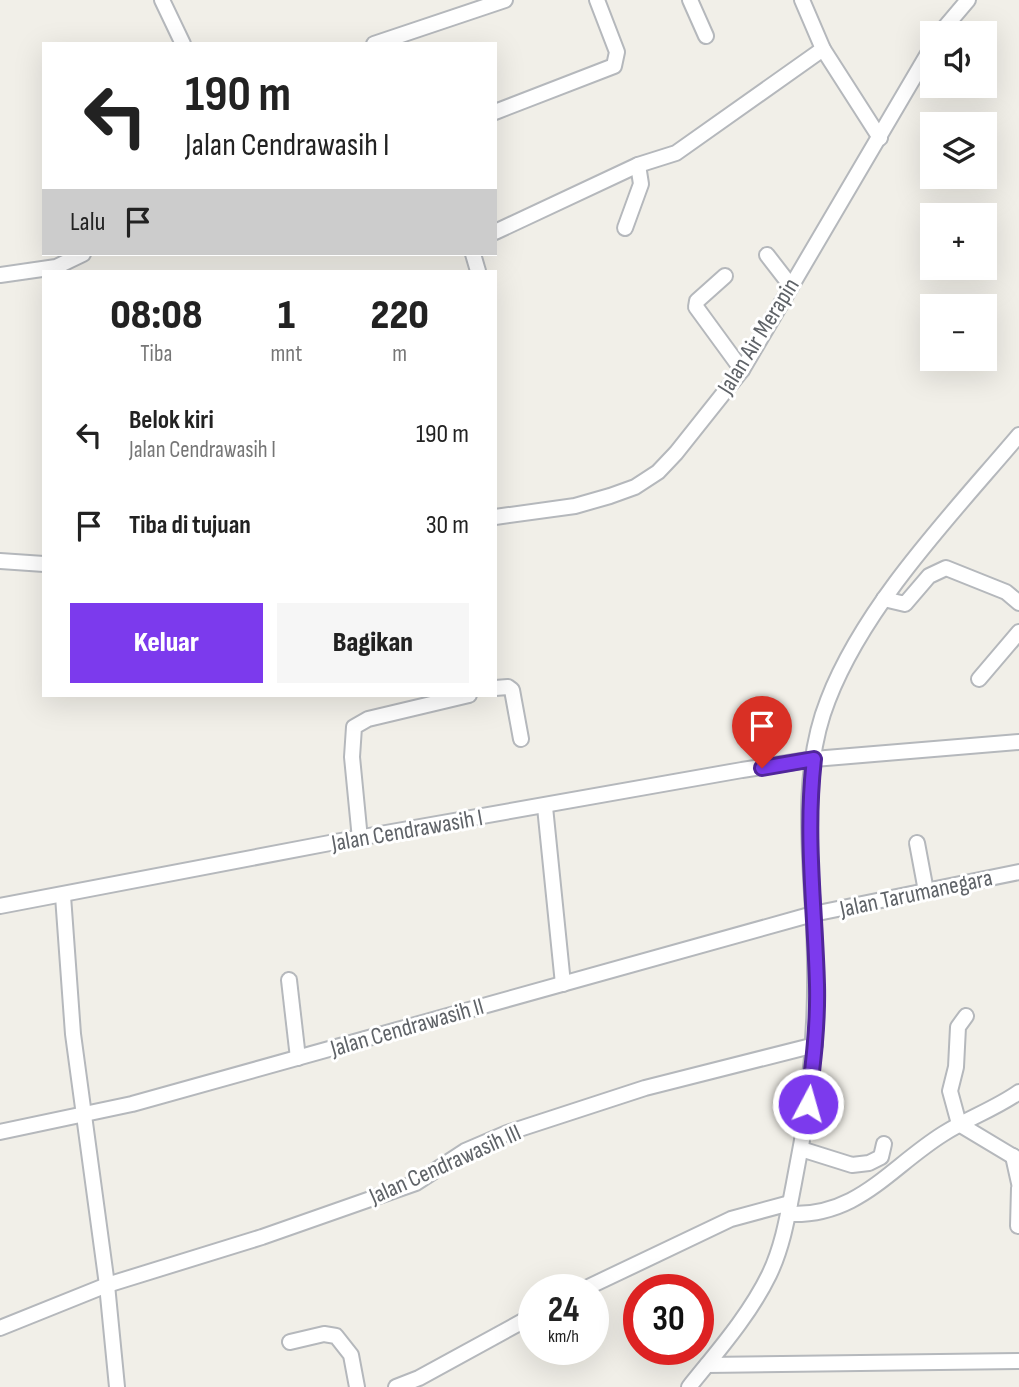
<!DOCTYPE html>
<html lang="id">
<meta charset="utf-8">
<style>
:root{--surface:#fff;--page:#f6f6f6;--text:#222;--muted:#767676;--accent:#7c3aed}
body{margin:0;font-family:"Sofia Sans Condensed",sans-serif;background:var(--page);color:var(--text);height:100vh;display:flex;flex-direction:column;font-size:26px;white-space:nowrap}
*{box-sizing:border-box;margin:0}
p{font-size:23px;color:var(--muted)}
.icon{flex:none;width:38px;height:38px;fill:none;stroke:currentColor;stroke-width:2;stroke-linecap:round;stroke-linejoin:round}
.map{position:relative;flex:1;overflow:hidden}
.panel{position:absolute;left:42px;top:270px;width:455px;height:427px;display:flex;flex-direction:column;background:var(--surface);border-radius:0px;box-shadow:0 7px 28px #0002}
.panel>*{flex:none}
.hud{position:absolute;left:42px;top:42px;width:455px;height:214px;border-radius:0px;box-shadow:0 7px 28px #0002;background:#fff;color:var(--text);overflow:hidden}
.tools{position:absolute;left:920px;top:21px;display:grid;gap:14px}
.tools a{display:grid;place-items:center;width:77px;height:77px;border-radius:0px;background:var(--surface);box-shadow:0 7px 28px #0002;font-size:35px}
.speed{position:absolute;left:518px;top:1274px;display:flex;gap:14px;font-size:35px;font-weight:700;text-align:center}
.speed>*{display:grid;place-content:center;width:91px;height:91px;border-radius:50%;background:var(--surface);box-shadow:0 7px 28px #0002;line-height:1}
.speed small{font-size:18px;font-weight:400}
.speed .limit{border:10px solid #d22;background:#fff;color:#111}
.pin{position:absolute;display:grid;place-items:center;width:60px;height:60px;color:#fff;margin:-72px -30px;border-radius:50% 50% 50% 0;rotate:-45deg;box-shadow:0 0 7px #0007}
.pin .icon{rotate:45deg}
.me{position:absolute;width:77px;margin:-38px;rotate:6deg;stroke-linejoin:round;filter:drop-shadow(0 0 5px #0008)}
.turn{display:flex;align-items:center;gap:24px;height:147px;padding:0 28px;font-size:32px}
.turn .icon{width:91px;height:91px;stroke-width:2.5}
.turn b{display:block;font-size:49px;line-height:60px}
.then{display:flex;align-items:center;height:66px;padding:0 28px;background:#0003;gap:14px;font-size:26px}
.eta{display:flex;justify-content:space-evenly;align-items:center;height:119px;text-align:center}
.eta b{font-size:42px;font-weight:800;line-height:49px}
.primary-button{display:flex;gap:14px;margin-top:auto;padding:14px 28px}
.primary-button a{flex:1;height:80px;border-radius:0px;background:var(--accent);color:#fff;font-size:28px;font-weight:800;line-height:80px;text-align:center}
.primary-button a+a{background:var(--page);color:var(--text)}
ul{padding:0;list-style:none}
li{display:flex;align-items:center;gap:21px;height:91px;padding:0 28px}
li div{flex:1}
li b{display:block;font-size:26px}
li em{font-style:normal}
.map>svg:first-child{display:block}
.lines{fill:none;stroke-linecap:round;stroke-linejoin:round}
.minor-casing{stroke:#b5b8bc;stroke-width:18}
.minor{stroke:#fff;stroke-width:14}
.route-casing{stroke:#51269a;stroke-width:18}
.route{stroke:#7c3aed;stroke-width:12}
.labels{text-anchor:middle;stroke-width:6;stroke-linejoin:round;paint-order:stroke}
.street-label{font-size:24px;fill:#5f6368;stroke:#fff}
</style>
<div class="map">
<svg width="1019" height="1387" viewBox="0 0 1019 1387">
<rect width="100%" height="100%" fill="#f1efe8"/>
<g class="lines">
<g class="minor-casing">
<g id="minor">
<polyline points="162,0 183,44"/>
<polyline points="690,0 706,36"/>
<polyline points="802,0 823,49 880,138"/>
<polyline points="940,33 968,0"/>
<polyline points="374,44 505,0"/>
<polyline points="495,112 614,66 617,52 597,0"/>
<polyline points="625,228 641,184 638,165"/>
<polyline points="495,232 638,165 676,153 823,49"/>
<polyline points="473,254 478,271"/>
<polyline points="767,255 791,286"/>
<polyline points="0,275 56,267 83,254"/>
<polyline points="725,276 697,301 696,307 742,370"/>
<polyline points="495,517 575,506 610,496 635,487 658,472 676,453 742,370 933,45"/>
<polyline points="0,561 44,564"/>
<polyline points="884,599 905,604 929,576 946,568 1006,592 1019,603"/>
<polyline points="979,679 1019,632"/>
<polyline points="495,688 508,687 512,690 521,739"/>
<polyline points="545,807 563,984"/>
<polyline points="360,839 352,757 354,727 368,719 469,695"/>
<polyline points="917,843 926,891"/>
<polyline points="63,896 73,1034 107,1285 117,1387"/>
<polyline points="0,906 335,842 742,770 814,759 1019,742"/>
<polyline points="289,980 298,1058"/>
<polyline points="966,1016 958,1027 956,1067 950,1091 959,1124 1019,1160"/>
<polyline points="0,1132 132,1104 813,914 1019,872"/>
<polyline points="801,1149 852,1165 869,1163 881,1157 884,1144"/>
<polyline points="1013,1156 1019,1183"/>
<path d="M 788,1214 C 858,1217 889,1168 943,1134 C 968,1118 995,1109 1019,1092"/>
<polyline points="1018,1226 1019,1188"/>
<polyline points="582,1290 731,1219 790,1203"/>
<polyline points="0,1328 107,1285 262,1237 416,1183 465,1151 507,1133 645,1088 815,1045"/>
<polyline points="290,1342 324,1334 336,1336 351,1355 357,1387"/>
<polyline points="707,1365 1019,1361"/>
<polyline points="396,1387 419,1378 534,1315"/>
<path d="M 689,1387 C 717,1352 749,1316 769,1275 C 783,1246 788,1214 794,1183 C 812,1097 818,1013 814,926 C 810,853 800,770 828,700 C 865,604 952,514 1019,435"/>
</g>
</g>
<use href="#minor" class="minor"/>
</g>
<g class="lines">
<g class="route-casing">
<path id="route" d="M 762,768 L 814,759 C 805,836 815,908 817,985 C 818,1025 813,1065 808,1104"/>
</g>
<use href="#route" class="route"/>
</g>
<g class="labels">
<g class="street-label">
<text transform="translate(758 336) rotate(-58)" y="8">Jalan Air Merapin</text>
<text transform="translate(407 830) rotate(-10)" y="8">Jalan Cendrawasih I</text>
<text transform="translate(916 893) rotate(-12)" y="8">Jalan Tarumanegara</text>
<text transform="translate(407 1027) rotate(-16)" y="8">Jalan Cendrawasih II</text>
<text transform="translate(445 1164) rotate(-24)" y="8">Jalan Cendrawasih III</text>
</g>
</g>
</svg>
<div class="tools">
<a><svg class="icon" aria-label="sound" viewBox="0 0 24 24"><path d="M4 9h4l5-4v14l-5-4H4zM17 9q2 3 0 6"/></svg></a>
<a><svg class="icon" aria-label="layers" viewBox="0 0 24 24"><path d="M12 4l9 5-9 5-9-5zM3 14l9 5 9-5"/></svg></a>
<a>+</a>
<a>−</a>
</div>
<div class="speed"><div>24<small>km/h</small></div><div class="limit">30</div></div>
<div class="pin" style="left:762px;top:768px;background:#d93025"><svg class="icon" aria-label="arrive" viewBox="0 0 24 24"><path d="M6 21V4h12l-3 4 3 4H6"/></svg></div>
<svg class="me" style="left:808px;top:1104px" viewBox="-20 -20 40 40"><circle r="17" fill="#7c3aed" stroke="#fff" stroke-width="3"/><path d="M0-11L8 9 0 5-8 9z" fill="#fff"/></svg>
<div class="hud">
<div class="turn"><svg class="icon" aria-label="left" viewBox="0 0 24 24"><path d="M17 20v-9H6M10 6l-5 5 5 5"/></svg><div><b>190 m</b>Jalan Cendrawasih I</div></div>
<div class="then">Lalu<svg class="icon" aria-label="arrive" viewBox="0 0 24 24"><path d="M6 21V4h12l-3 4 3 4H6"/></svg></div>
</div>
<section class="panel">
<div class="eta">
<div><b>08:08</b><p>Tiba</p></div>
<div><b>1</b><p>mnt</p></div>
<div><b>220</b><p>m</p></div>
</div>
<ul>
<li><svg class="icon" aria-label="left" viewBox="0 0 24 24"><path d="M17 20v-9H6M10 6l-5 5 5 5"/></svg><div><b>Belok kiri</b><p>Jalan Cendrawasih I</p></div><em>190 m</em></li>
<li><svg class="icon" aria-label="arrive" viewBox="0 0 24 24"><path d="M6 21V4h12l-3 4 3 4H6"/></svg><div><b>Tiba di tujuan</b></div><em>30 m</em></li>
</ul>
<div class="primary-button"><a>Keluar</a><a>Bagikan</a></div>
</section>
</div>
